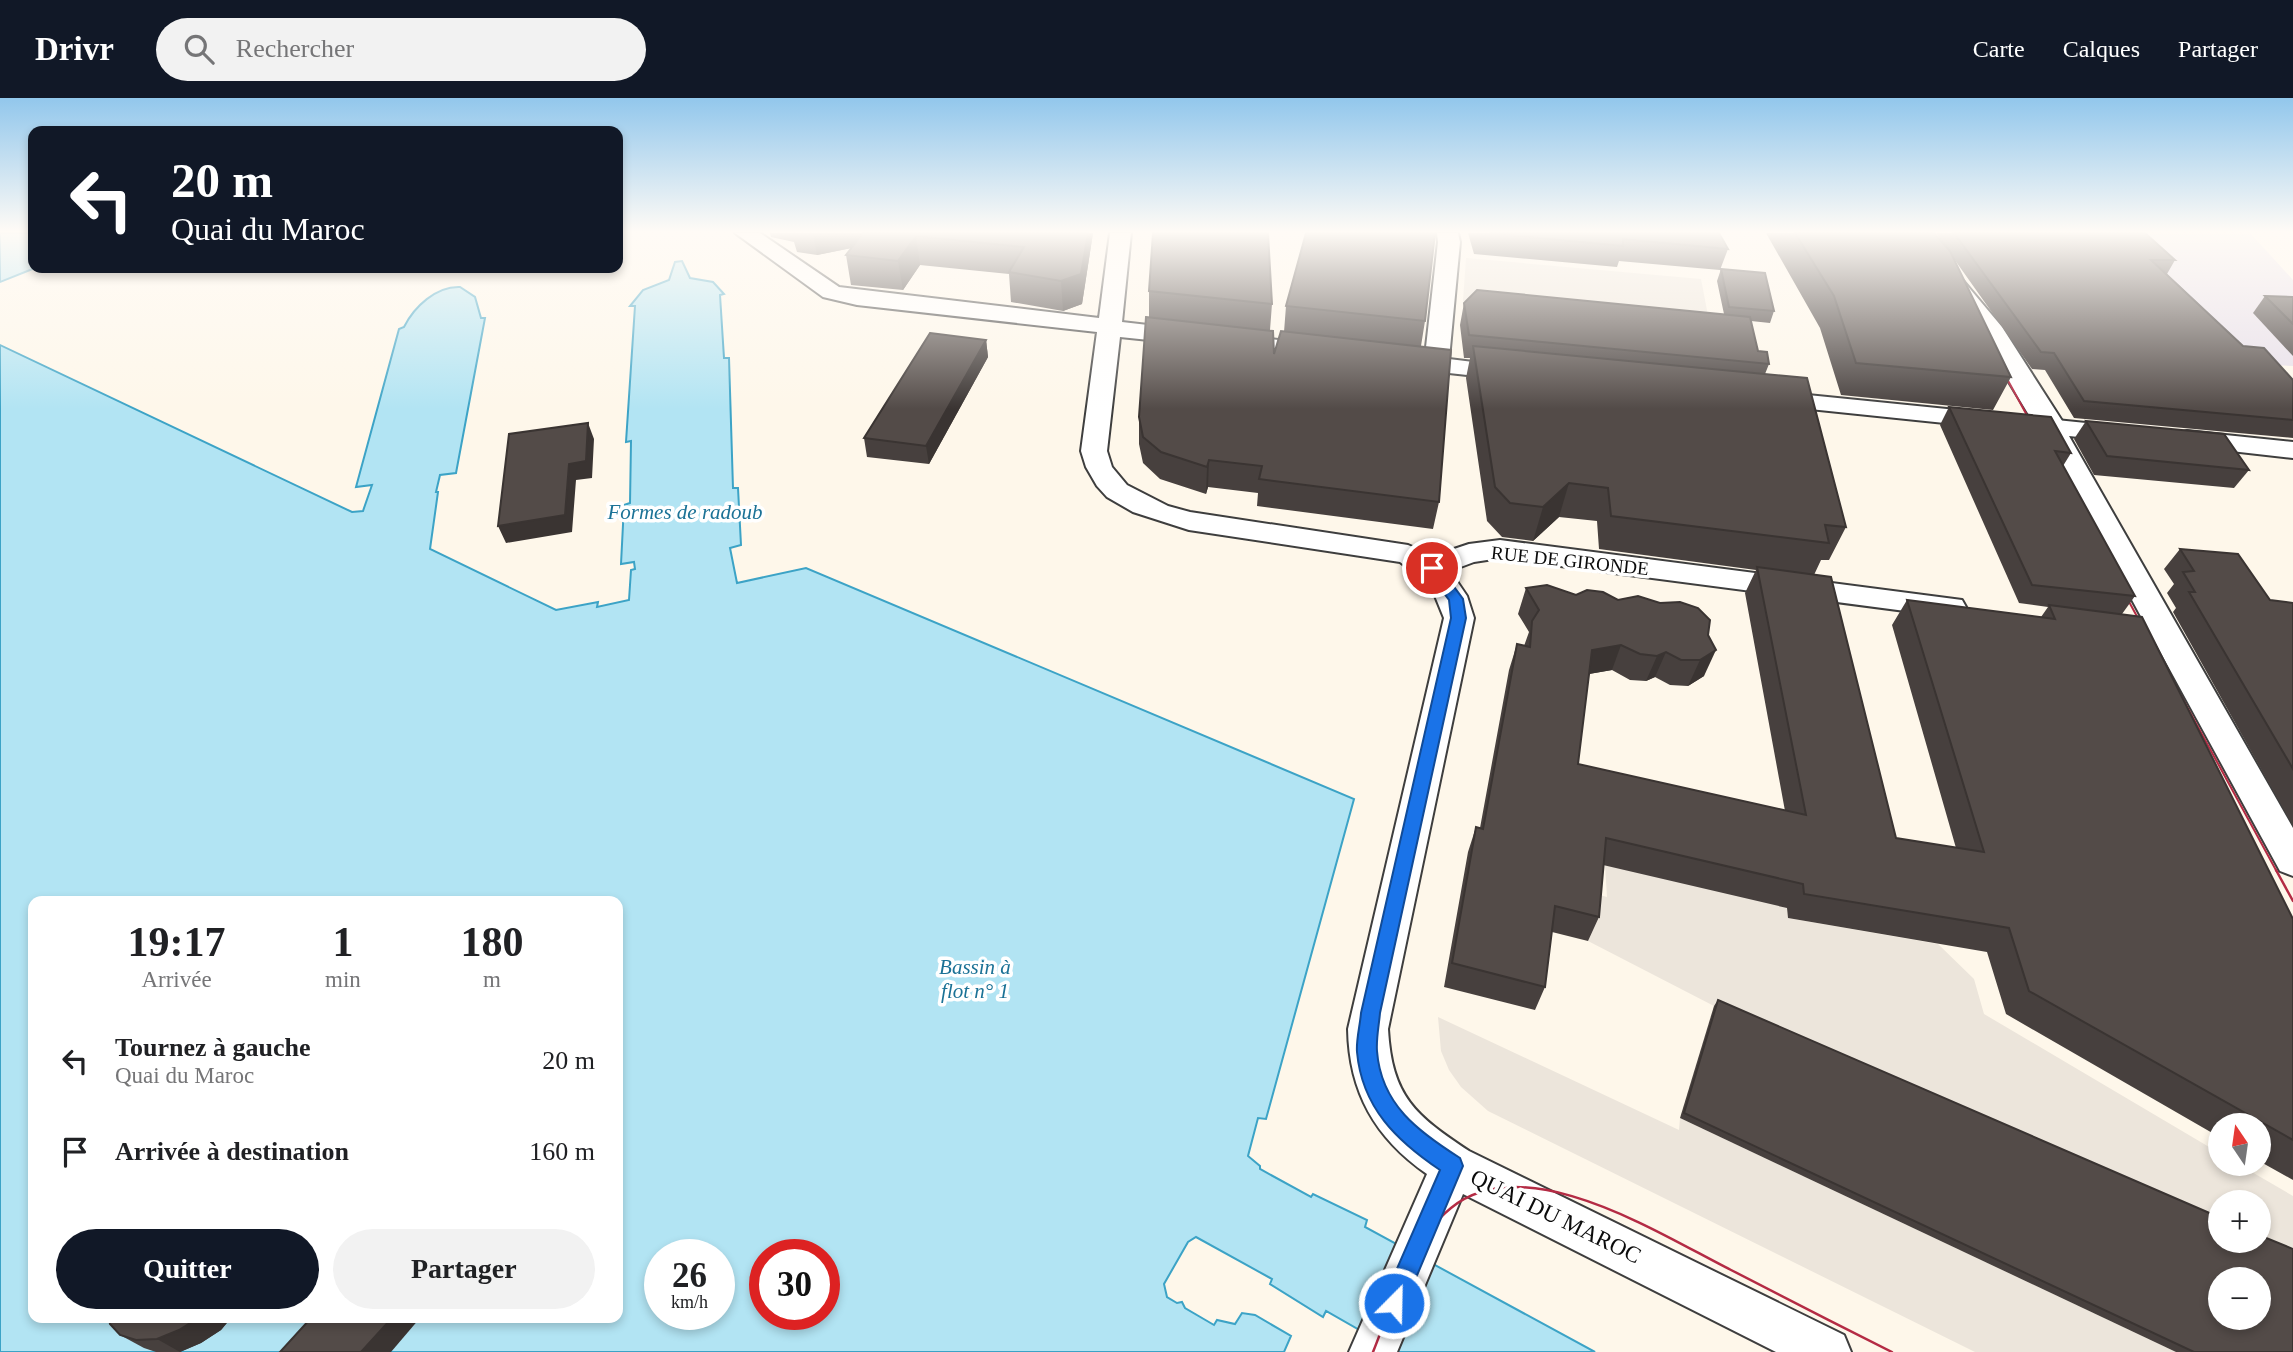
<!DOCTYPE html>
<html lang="fr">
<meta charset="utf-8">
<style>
:root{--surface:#fff;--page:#f2f2f2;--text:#202124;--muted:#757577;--accent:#111827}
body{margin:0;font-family:"Times New Roman",serif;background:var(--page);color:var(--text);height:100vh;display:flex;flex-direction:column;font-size:26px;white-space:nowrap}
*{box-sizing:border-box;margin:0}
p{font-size:23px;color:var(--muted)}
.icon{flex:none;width:38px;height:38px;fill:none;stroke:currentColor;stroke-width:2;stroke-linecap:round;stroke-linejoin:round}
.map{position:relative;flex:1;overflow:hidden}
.side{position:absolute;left:28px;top:798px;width:595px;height:427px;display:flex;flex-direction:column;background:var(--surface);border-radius:14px;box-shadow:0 4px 10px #0003}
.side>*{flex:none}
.hud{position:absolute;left:28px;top:28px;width:595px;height:147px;border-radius:14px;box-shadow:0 4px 10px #0003;background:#111827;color:#fff;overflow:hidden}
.needle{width:46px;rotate:347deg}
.fabs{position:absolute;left:2208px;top:1015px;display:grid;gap:14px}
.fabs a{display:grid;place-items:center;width:63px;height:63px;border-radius:50%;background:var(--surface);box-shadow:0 4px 10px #0003;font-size:35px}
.speed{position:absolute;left:644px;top:1141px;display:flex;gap:14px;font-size:35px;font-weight:700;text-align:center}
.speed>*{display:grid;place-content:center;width:91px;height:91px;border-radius:50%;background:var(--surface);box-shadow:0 4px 10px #0003;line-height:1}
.speed small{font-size:18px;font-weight:400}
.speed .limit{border:10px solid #d22;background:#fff;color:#111}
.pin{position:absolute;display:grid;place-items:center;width:60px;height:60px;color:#fff;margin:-30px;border:4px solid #fff;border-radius:50%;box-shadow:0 2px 7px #0007}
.me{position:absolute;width:77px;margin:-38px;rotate:23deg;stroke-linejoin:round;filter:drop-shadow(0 0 5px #0008)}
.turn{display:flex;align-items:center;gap:24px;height:147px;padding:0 28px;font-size:32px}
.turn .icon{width:91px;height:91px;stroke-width:2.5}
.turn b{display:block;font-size:49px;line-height:60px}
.eta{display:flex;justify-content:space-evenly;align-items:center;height:119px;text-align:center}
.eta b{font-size:42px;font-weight:700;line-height:49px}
.primary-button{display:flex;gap:14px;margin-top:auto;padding:14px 28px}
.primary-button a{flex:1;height:80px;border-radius:42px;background:var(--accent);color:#fff;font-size:28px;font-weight:700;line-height:80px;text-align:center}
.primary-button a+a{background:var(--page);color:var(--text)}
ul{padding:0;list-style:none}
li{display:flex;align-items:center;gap:21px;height:91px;padding:0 28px}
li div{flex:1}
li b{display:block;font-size:26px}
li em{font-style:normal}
header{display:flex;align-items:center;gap:42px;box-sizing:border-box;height:98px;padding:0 35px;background:var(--accent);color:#fff}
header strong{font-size:33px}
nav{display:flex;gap:38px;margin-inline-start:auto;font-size:24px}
.search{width:490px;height:63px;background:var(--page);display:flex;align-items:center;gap:18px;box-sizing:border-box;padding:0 24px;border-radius:38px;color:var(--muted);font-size:26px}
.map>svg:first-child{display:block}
.industrial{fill:#e7dfea}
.plaza{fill:#ece5db}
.water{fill:#b2e4f3;stroke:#3ca3c6;stroke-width:2;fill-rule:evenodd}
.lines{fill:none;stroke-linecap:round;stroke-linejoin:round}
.minor-casing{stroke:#3e3e3e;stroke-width:4}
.tertiary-casing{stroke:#3e3e3e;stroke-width:4}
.minor{fill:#fff;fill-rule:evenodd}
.tertiary{fill:#fff;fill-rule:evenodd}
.tram-far1{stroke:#b42b44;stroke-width:2}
.tram{stroke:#b42b44;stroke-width:2.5}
.wall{fill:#47403e}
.shaded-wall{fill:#3a3432}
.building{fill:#534b48;stroke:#3a3432;stroke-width:2;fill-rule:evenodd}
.route{fill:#1a73e8;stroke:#114b97;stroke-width:2}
.labels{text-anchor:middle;stroke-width:7;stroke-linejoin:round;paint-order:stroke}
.street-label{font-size:19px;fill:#0b0b0b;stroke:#fff}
.water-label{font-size:21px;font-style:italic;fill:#1b7296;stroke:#fff}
.near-street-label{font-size:23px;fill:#0b0b0b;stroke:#fff}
</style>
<header>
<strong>Drivr</strong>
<div class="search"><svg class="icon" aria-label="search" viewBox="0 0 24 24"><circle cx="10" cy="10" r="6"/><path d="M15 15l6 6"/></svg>Rechercher</div>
<nav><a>Carte</a><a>Calques</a><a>Partager</a></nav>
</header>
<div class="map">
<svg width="2293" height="1254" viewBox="0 0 2293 1254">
<rect width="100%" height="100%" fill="#fef7ea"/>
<polygon class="industrial" points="2118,135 2250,135 2293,182 2293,268 2253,266"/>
<g class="plaza">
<polygon points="1466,160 1701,181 1710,228 1463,203"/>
<polygon points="1605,767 1785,787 1788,820 1938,846 1974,881 1984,916 2221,1056 2221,1066 2238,1066 2293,1098 2293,1160 2259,1143 2259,1104 2221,1104 2221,1128 1714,908 1588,843 1592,795 1607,799"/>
<polygon points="1438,919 1679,1032 1680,1020 2176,1254 1975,1254 1488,1013 1461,989 1449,972 1441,953"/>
</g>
<g class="water">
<polygon points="0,135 33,135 35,170 0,184"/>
<path d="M 682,163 L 690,180 L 713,184 L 724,196 L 720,197 L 724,260 L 729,260 L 733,390 L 738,390 L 741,447 L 730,450 L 737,485 L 806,470 L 1354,701 L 1266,1021 L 1258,1020 L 1248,1058 L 1260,1068 L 1260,1071 L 1311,1099 L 1313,1096 L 1367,1122 L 1365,1129 L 1595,1254 L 1398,1254 L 1326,1213 L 1323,1219 L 1270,1186 L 1272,1181 L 1196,1139 L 1188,1144 L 1164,1186 L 1167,1199 L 1177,1205 L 1182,1204 L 1185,1210 L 1214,1227 L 1217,1222 L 1235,1226 L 1242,1215 L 1255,1217 L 1291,1238 L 1284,1254 L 0,1254 L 0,247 L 352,414 L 363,413 L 372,387 L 356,389 L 399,231 L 404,229 C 414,209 436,188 460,189 L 475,199 L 481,220 L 485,220 L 456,375 L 440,377 L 436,394 L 438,394 L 430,451 L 556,512 L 598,504 L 597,509 L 629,502 L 631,472 L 635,471 L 634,464 L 621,466 L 624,407 L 630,405 L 631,343 L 626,344 L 635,208 L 630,208 L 643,192 L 669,182 L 675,164 ZM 33,803 L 618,803 L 618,1220 L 33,1220 ZM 660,1157 L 719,1157 L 719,1216 L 660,1216 ZM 765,1157 L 824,1157 L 824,1216 L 765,1216 Z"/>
</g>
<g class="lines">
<g class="minor-casing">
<g id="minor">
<path d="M 735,135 L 760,135 L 839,189 L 1099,220 L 1110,135 L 1131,135 L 1122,224 L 1330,248 L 1334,253 L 1330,258 L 1322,260 L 1120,239 L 1107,353 L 1112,369 L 1127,387 L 1168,408 L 1190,414 L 1408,447 L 1433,458 L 1469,446 L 1500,442 L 1962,502 L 1966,509 L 1962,516 L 1951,519 L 1500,460 L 1474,464 L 1450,473 L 1467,498 L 1474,520 L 1388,931 C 1392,999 1415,1017 1469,1053 L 1844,1237 L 1851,1254 L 1776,1254 L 1463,1096 L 1397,1254 L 1349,1254 L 1427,1076 C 1375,1040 1349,994 1348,931 L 1444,520 L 1431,488 L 1400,464 L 1189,432 L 1133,414 L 1107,399 L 1097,388 L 1086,369 L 1081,353 L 1097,234 L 857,207 L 823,199 Z"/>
<polygon points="1437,135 1458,135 1460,144 1449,261 1522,270 1525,275 1522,280 1513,282 1403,270 1394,268 1391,263 1394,258 1425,258 1438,144"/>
<polygon points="1769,293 2135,330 2139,336 2135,342 2126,344 2069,338 2293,730 2293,778 2280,773 2156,546 2094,536 2090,529 2094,522 2105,519 2144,524 2042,335 1760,306 1756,301 1760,296"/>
<polygon points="2187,333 2293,344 2293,360 2178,347 2174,341 2178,335"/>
</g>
</g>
<g class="tertiary-casing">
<polygon id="tertiary" points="1898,135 1923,135 2002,229 2066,329 2062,335 2051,338 2040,335 1981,238"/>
</g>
<use href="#minor" class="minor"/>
<use href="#tertiary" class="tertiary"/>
<g class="tram-far1">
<polyline points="2000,268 2035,332"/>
<polyline points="2121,489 2146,535"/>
<polyline points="2180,596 2277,774"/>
</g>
<g class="tram">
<polyline points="2276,772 2293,803"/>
<path d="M 1373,1254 C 1392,1207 1410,1143 1451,1110 C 1526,1049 1661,1137 1731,1172 C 1785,1200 1838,1227 1892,1254"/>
</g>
</g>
<g class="wall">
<polygon points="770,135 1093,135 1082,206 1063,213 1011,204 1009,176 920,167 903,192 851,187 846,157 852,150 817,157 797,154 794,144 771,139"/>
<polygon points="1468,135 1719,135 1728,151 1720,172 1619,163 1617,169 1474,156"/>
<polygon points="1766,135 1934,135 1944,147 1936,135 2145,135 2175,162 2167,176 2243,248 2293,282 2293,340 2074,320 2045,272 2032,271 1952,158 2011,279 1993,312 1841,297 1820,230"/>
<polygon points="1721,171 1774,213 1770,225 1751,223 1758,253 1769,266 1765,276 1846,429 1829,462 1821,462 1814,477 1896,740 1956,750 1892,527 1907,502 2041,519 2048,509 2019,505 1940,327 1949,309 2071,355 2063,368 2135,498 2122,516 2293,821 2293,1082 2259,1063 2259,1027 2221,1027 2221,1040 2006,916 1987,854 1788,820 1787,810 1603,767 1599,819 1588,843 1552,834 1545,889 1535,912 1444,889 1468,754 1476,729 1480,730 1509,572 1517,546 1524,548 1529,534 1518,516 1526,490 1618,502 1708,537 1704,578 1688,588 1670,587 1655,579 1646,583 1630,582 1612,572 1589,576 1578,666 1785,713 1745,495 1756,472 1599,451 1597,423 1559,419 1533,443 1502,439 1487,423 1466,280 1470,260 1464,260 1460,227 1464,205 1724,216 1717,183"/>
<polygon points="1149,193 1272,206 1270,232 1274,256 1284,234 1286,208 1425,223 1421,248 1439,404 1433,431 1257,408 1258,395 1208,389 1206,396 1160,381 1143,365 1139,346 1139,319 1149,219"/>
<polygon points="2265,198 2293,199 2293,258 2253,215"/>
<polygon points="986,242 988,259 929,366 867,359 864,340"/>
<polygon points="2086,323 2249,372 2234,390 2094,377 2074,341"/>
<polygon points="2180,451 2270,502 2293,505 2293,728 2173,514 2176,510 2167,495 2174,486 2164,471"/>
<polygon points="1718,902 2293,1254 2176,1254 1680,1020 1714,908"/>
<polygon points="109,1220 231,1220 221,1232 201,1245 180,1254 156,1254 144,1250 120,1237"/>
</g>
<g class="shaded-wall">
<polygon points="813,135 884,135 885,143 817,157"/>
<polygon points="1088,135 1093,135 1082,206 1063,213 1061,183"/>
<polygon points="916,138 920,167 903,192 898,163"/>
<polygon points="986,242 988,259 929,366 926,348"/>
<polygon points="588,325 594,341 592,380 576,382 572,434 506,445 498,428 569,366"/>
<polygon points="1209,362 1208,389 1206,396 1207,369"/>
<polygon points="1569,385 1559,419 1533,443 1543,409"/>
<polygon points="1621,547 1612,572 1583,577 1592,552"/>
<polygon points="1716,552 1704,578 1688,588 1700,562"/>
<polygon points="1666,554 1655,579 1646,583 1657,558"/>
<polygon points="198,1220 231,1220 221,1232 201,1245 180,1254 157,1241"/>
<polygon points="392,1220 420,1220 391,1254 361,1254"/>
</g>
<g class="building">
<polygon points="863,135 1088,135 1081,176 1061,183 1009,174 1024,149 916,138 898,163 846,157"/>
<polygon points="1153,135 1268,135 1272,206 1149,193"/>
<polygon points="1306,135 1435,135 1425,223 1286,208"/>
<polygon points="1489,135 1719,135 1728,151 1623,141 1623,148"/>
<polygon points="1795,135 1934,135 1950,153 2011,279 1856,265 1834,198"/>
<polygon points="1954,135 2145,135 2175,162 2151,162 2243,248 2264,250 2293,282 2293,322 2084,303 2054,255 2041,254"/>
<polygon points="1721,171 1765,175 1774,213 1729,209"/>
<polygon points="1477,192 1750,219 1758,253 1767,254 1769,266 1469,237 1464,205"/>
<polygon points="2265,198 2293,199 2293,226"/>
<polygon points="1146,219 1273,233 1274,256 1281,233 1451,252 1439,404 1259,381 1262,368 1209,362 1207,369 1161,354 1143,339 1139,319"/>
<polygon points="930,235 986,242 926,348 864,340"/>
<polygon points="1473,248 1807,280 1846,429 1825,427 1829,445 1611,418 1608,390 1569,385 1543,409 1510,405 1495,389"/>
<polygon points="1949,309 2051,319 2071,355 2055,353 2135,498 2032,487"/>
<polygon points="2086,323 2224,336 2249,372 2107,358"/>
<polygon points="588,325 586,363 569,366 565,417 498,428 509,336"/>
<polygon points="2180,451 2238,456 2270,502 2293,505 2293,671 2189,494 2195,494 2183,474 2194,473"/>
<polygon points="1757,469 1831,479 1896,740 1984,754 1907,502 2055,521 2049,507 2142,519 2293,821 2293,1042 2029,893 2009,830 1804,796 1803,786 1606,740 1599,819 1555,808 1545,889 1452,865 1476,729 1483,731 1517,546 1530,549 1532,523 1539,512 1526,490 1547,487 1576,497 1587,492 1603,494 1618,502 1638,498 1660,505 1680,504 1698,510 1710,522 1708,537 1716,552 1700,562 1681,562 1666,554 1657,558 1640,556 1621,547 1592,552 1578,666 1806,717"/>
<path d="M 1718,902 L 2221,1120 L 2221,1143 L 2259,1143 L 2259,1137 L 2293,1151 L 2293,1254 L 2194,1254 L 1684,1015 ZM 2221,1181 L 2259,1181 L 2259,1220 L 2221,1220 Z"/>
<polygon points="109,1220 198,1220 179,1232 157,1241 136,1242 120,1237 110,1226"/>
<polygon points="311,1220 392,1220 361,1254 280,1254"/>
</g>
<linearGradient id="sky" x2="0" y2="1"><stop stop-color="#92c7ec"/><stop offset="0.43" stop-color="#fffbf6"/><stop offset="1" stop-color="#fffbf6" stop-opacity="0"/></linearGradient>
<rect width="2293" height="311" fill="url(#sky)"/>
<path class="route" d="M 1432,465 L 1437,466 L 1463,501 L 1466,520 L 1380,915 C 1379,927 1376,941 1377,953 C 1381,1007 1419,1034 1460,1060 L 1463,1068 L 1402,1213 L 1394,1216 L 1385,1213 L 1382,1205 L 1440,1072 C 1397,1043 1362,1010 1357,954 C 1356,942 1360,928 1361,915 L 1451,520 L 1449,502 L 1425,470 Z"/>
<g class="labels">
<g class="street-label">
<text transform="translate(1570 462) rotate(6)" y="7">RUE DE GIRONDE</text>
</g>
<g class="water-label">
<text x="685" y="421">Formes de radoub</text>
<text x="975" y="876">Bassin à<tspan x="975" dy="24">flot n° 1</tspan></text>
</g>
<g class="near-street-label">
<text transform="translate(1556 1118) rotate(26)" y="8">QUAI DU MAROC</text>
</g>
</g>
</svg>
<div class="fabs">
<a><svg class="needle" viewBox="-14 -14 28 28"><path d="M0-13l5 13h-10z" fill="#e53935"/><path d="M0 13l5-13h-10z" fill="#757577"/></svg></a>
<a>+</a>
<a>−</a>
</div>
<div class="speed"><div>26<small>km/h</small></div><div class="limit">30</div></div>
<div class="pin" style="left:1432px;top:470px;background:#d93025"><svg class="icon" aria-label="arrive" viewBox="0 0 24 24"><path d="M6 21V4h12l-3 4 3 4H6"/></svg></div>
<svg class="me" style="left:1394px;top:1205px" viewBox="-20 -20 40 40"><circle r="17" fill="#1a73e8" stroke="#fff" stroke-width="3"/><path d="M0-11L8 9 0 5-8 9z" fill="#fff"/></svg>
<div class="hud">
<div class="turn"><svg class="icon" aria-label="left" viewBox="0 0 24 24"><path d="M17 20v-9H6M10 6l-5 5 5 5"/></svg><div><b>20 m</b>Quai du Maroc</div></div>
</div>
<section class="side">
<div class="eta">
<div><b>19:17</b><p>Arrivée</p></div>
<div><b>1</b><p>min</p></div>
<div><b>180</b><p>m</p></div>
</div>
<ul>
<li><svg class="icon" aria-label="left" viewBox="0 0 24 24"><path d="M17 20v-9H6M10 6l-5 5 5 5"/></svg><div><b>Tournez à gauche</b><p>Quai du Maroc</p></div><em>20 m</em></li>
<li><svg class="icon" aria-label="arrive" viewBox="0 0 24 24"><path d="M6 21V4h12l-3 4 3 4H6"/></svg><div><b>Arrivée à destination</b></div><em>160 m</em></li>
</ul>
<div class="primary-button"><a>Quitter</a><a>Partager</a></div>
</section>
</div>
